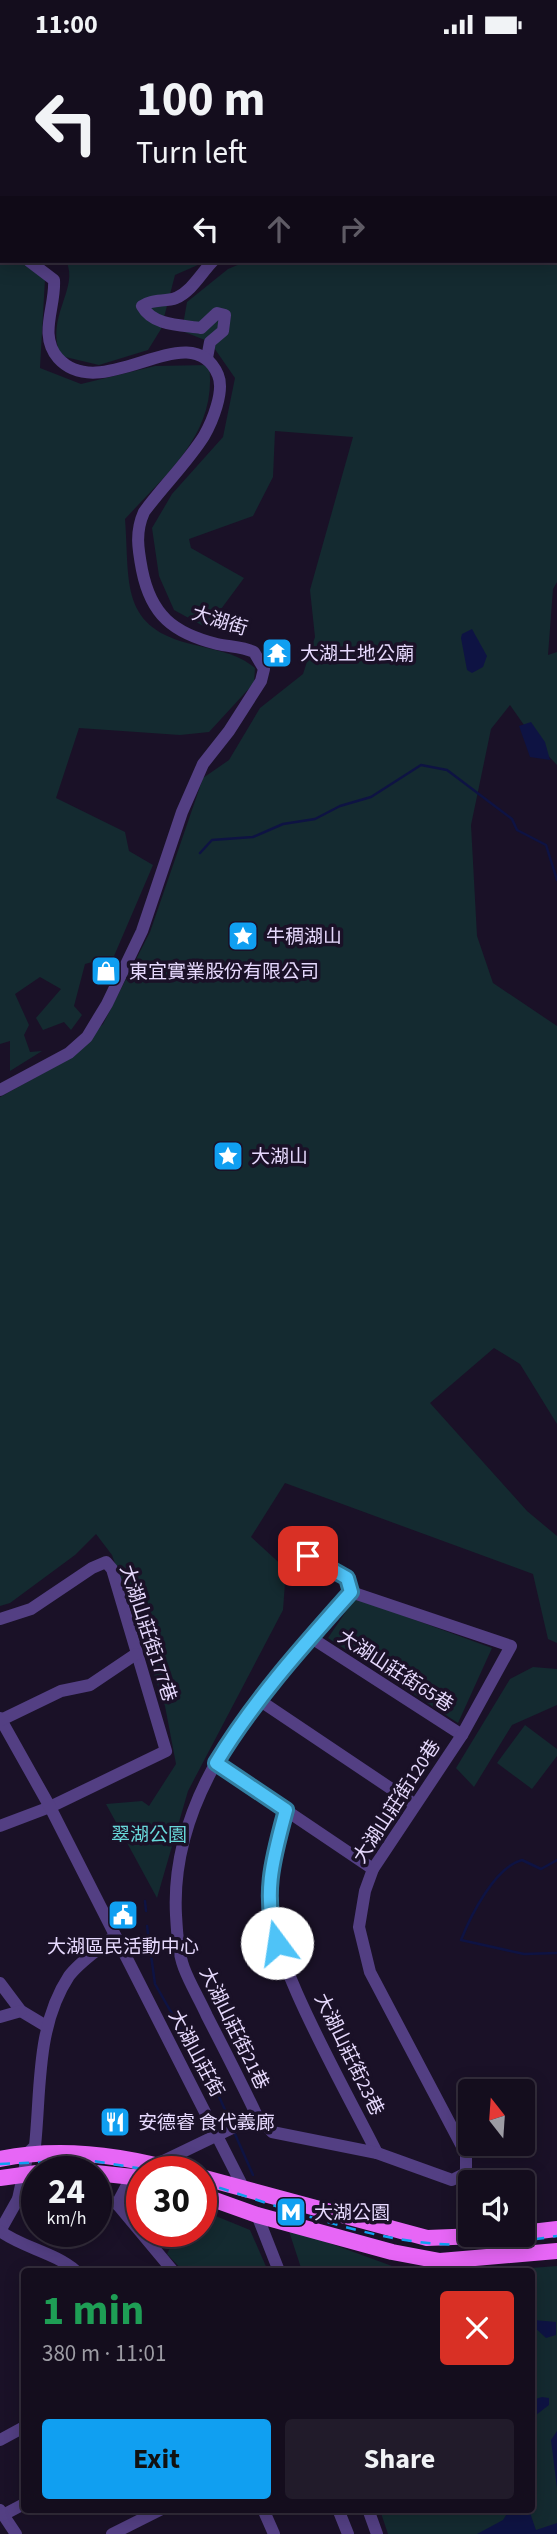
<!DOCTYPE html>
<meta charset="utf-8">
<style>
:root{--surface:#140d1d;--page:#211b2a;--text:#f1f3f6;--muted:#9d9ca4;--line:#332d3b;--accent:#109ff1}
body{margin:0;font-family:"Source Sans 3","Noto Sans TC",sans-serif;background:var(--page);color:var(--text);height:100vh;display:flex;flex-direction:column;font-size:26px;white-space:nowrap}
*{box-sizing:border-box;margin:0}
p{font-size:23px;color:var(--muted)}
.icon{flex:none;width:38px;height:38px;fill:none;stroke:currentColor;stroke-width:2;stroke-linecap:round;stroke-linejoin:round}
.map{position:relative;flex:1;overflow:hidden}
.side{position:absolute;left:21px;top:2219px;width:514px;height:245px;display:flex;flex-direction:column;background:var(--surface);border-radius:7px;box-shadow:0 4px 18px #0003,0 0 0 2px var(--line)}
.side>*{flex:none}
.hud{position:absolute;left:0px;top:0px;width:558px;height:214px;box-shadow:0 4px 18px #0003,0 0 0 2px var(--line);background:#140d1d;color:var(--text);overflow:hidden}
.needle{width:46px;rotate:343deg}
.tools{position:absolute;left:458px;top:2030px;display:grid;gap:14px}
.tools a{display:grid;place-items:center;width:77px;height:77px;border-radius:7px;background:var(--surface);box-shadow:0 4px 18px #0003,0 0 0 2px var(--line);font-size:35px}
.speed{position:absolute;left:21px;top:2107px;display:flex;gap:14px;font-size:35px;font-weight:700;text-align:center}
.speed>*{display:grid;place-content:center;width:91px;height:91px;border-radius:50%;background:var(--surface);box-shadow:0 4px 18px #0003,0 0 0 2px var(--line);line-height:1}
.speed small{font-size:18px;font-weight:400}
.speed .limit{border:10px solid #d22;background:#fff;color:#111}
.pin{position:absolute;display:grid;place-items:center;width:60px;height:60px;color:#fff;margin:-30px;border-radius:14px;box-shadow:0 4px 10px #0006}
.me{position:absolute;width:77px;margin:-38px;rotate:346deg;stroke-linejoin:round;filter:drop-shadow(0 0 5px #0008)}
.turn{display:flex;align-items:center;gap:24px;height:147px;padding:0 21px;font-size:32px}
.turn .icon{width:91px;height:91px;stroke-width:2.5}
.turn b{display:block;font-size:49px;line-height:60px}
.lanes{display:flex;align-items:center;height:66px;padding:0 21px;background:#0003;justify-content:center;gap:35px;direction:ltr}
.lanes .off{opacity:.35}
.round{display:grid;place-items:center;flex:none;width:74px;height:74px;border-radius:7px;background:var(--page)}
.headline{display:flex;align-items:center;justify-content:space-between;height:119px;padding:0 21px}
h1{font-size:42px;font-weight:700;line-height:52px;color:#1e9e55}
.primary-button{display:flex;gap:14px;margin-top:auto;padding:14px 21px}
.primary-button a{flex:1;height:80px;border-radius:7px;background:var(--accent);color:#111;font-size:28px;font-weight:700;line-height:80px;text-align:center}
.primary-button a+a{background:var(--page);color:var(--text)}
.status{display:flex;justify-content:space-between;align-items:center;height:49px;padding:0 35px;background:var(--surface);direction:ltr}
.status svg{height:19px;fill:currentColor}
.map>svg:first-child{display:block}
.green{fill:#142a30}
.water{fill:#0e1343}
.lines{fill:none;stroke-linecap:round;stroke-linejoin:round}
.stream{stroke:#0e1343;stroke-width:2.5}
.minor{stroke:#533f83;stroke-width:12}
.major{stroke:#e766f6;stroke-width:16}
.rail{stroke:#109ff1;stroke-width:2.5;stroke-dasharray:10 9;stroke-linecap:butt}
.route-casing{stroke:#337fa1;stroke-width:18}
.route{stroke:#4fc3f7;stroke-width:12}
.labels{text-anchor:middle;stroke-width:7;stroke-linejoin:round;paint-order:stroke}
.street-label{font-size:19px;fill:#e6d9fd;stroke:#1a1127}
.poi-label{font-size:19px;fill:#e6d9fd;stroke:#1a1127;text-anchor:start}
.park-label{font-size:19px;fill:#68d8da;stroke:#1a1127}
</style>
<div class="status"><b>11:00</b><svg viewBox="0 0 49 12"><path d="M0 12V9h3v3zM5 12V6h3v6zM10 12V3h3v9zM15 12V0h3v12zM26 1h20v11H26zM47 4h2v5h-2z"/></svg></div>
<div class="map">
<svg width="557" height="2485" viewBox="0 0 557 2485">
<rect width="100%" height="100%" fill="#1a1127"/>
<g class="green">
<polygon points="110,0 557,0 557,21 556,2"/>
<polygon points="2,42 2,177 0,43"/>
<polygon points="557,179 557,533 553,540 548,606 557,603 557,716 538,696 510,656 491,680 471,776 477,887 493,934 557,977 557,1375 520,1315 494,1299 430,1354 527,1462 557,1487 557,1594 548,1590 533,1525 285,1434 251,1488 286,1520 283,1561 188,1742 157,1849 106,1755 142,1752 149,1757 176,1715 165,1657 112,1506 96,1485 75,1506 10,1554 0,1557 0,1048 58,1016 103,975 150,883 203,729 229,711 260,659 303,625 315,588 310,541 353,388 275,382 273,428 253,467 189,490 191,499 244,529 207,579 174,561 159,527 152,479 172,445 223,388 235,329 210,293 182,282 187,253 228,220 247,212 556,212"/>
<path d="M 0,195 L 2,212 L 21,212 L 45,230 L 40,319 L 81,335 L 155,317 L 209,316 C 218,384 167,424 125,470 C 130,535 119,579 195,596 C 218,602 237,604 255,619 L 254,634 L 209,683 L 180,686 L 79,679 L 56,749 L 125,783 L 129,802 L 153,816 L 114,907 L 85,915 L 74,957 L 82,966 L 71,981 L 64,973 L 43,981 L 36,969 L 61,940 L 40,928 L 15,945 L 29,976 L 24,986 L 30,1003 L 42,1002 L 10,1022 L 10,992 L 0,995 Z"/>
<path d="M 66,212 L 207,212 L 175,226 L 161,280 L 148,301 L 99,316 L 61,307 C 44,269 80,239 66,212 Z"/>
<polygon points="355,1549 492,1599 458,1674 328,1589"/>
<polygon points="533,1618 557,1620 557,1656 512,1676 474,1738 456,1719 510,1630"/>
<polygon points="525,1676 557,1700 557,1707 532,1740 497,1714"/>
<polygon points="201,2161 250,2181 268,2222 183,2222 167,2205 178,2182 201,2182"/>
<polygon points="288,2179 392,2217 434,2222 302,2222"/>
<polygon points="557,2217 557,2485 388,2485 380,2461 532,2460 532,2222 493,2222"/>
</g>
<g class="water">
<polygon points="472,580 487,607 483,618 472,624 467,621 461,589 462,585"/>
<polygon points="531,673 545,693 550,711 530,708 519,677"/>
<polygon points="534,2271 556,2273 556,2286 546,2289 532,2276"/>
<polygon points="542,2348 549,2349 549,2356 532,2369 532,2351"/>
<polygon points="557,2382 557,2439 551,2391"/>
<polygon points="510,2460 529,2461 536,2481 557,2474 557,2485 477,2485 503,2471"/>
</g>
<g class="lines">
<g class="stream">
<polyline points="200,804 212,791 253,788 283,775 315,770 340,757 371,748 421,716 447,721 512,770 517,781 546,796 557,831"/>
<path d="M 557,1811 L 541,1820 L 522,1811 C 495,1818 471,1866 461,1891 L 524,1905 L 557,1904"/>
<polyline points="145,1852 146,1862"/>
<polyline points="147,1877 155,1935 217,2043 230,2072"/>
<polyline points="235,2085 253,2126"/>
</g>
<g class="minor">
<polyline points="556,34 557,34"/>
<polyline points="0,190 2,191"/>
<path d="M 207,309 L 210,293 L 223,282 L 225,266 L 217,264 L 201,279 C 181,276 153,277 142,257 C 151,250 165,253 176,249 C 192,242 201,224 213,212"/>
<path d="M 0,1041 L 69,1004 L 87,988 L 107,955 L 142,882 L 182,763 L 203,715 L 229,682 L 261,632 L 264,620 L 254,603 C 242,597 230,598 217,595 C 173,584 151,566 142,521 C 138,500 135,483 144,463 C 163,437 187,414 204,387 C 212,373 225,342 218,326 C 191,263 102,358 58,309 C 38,286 56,257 54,231 L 29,212"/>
<polyline points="0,1570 31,1560 92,1519 106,1513 112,1520 166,1702 50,1758 0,1777"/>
<polyline points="310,1588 462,1686"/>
<polyline points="259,1651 414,1755"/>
<polyline points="0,1669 50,1758 244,2140"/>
<polyline points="1,1671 61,1642 90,1636 136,1605"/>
<polyline points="216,1714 373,1820"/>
<path d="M 286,1761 C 279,1788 269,1816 268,1844 C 264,1900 349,2047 377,2104"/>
<polyline points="0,1934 21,1962 46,1977"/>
<polyline points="0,1968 21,1962"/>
<path d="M 257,2067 C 241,2033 224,2000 207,1967 C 200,1951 190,1935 184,1919 C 178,1903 177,1883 176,1866 C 169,1736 270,1633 351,1543"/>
<polyline points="151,2118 257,2067 272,2083 377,2104 452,2131 466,2124 466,2105 370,1923 359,1878 365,1842 373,1820 462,1686 511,1597 351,1543 347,1529 289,1496"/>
<polyline points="96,2148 117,2155 127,2136 139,2126"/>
<polyline points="18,2150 37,2145"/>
<polyline points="117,2155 173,2222"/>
<polyline points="257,2166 279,2222"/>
<path d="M 0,2182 L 18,2150 L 28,2104 L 35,2097 C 41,2040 36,1977 69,1927 C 80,1912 100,1900 114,1887"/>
<path d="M 0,2182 C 23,2199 54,2203 76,2222"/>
<polyline points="0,2391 24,2378"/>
<polyline points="263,2460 274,2485"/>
<polyline points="338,2460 348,2485"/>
<polyline points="368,2460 377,2485"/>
<polyline points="0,2461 16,2485"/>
<polyline points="3,2466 24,2455"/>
<polyline points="112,2485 162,2460"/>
</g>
<g class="major">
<path d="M 0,2110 C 60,2097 123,2106 182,2123"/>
<polyline points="59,2123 67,2123"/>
<polyline points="96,2124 142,2129"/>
<polyline points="201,2128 427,2189 504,2186"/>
<polyline points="0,2129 37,2124"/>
<polyline points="201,2146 257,2166 392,2203 440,2212 557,2202"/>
<polyline points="523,2184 557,2180"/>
</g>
<g class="rail">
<polyline points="0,2115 87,2111 163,2123"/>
<path d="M 201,2133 C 273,2155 344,2183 418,2193 C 464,2199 511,2194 557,2187"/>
</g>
</g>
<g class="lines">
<g class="route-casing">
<path id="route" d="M 277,1894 C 262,1846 273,1809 286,1761 L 216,1714 C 254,1651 302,1598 351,1543 L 347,1529 L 308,1507"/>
</g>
<use href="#route" class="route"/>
</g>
<defs>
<g id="temple-square" transform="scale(1.575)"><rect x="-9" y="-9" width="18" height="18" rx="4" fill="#109ff1" stroke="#1a1127"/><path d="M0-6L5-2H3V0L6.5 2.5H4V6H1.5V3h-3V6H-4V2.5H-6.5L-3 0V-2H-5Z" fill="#fff"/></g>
<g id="sight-square" transform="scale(1.575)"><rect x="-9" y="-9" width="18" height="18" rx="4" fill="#109ff1" stroke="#1a1127"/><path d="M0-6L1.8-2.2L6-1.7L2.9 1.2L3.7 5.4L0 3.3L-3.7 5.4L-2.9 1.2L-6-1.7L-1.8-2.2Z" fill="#fff"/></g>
<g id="shop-square" transform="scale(1.575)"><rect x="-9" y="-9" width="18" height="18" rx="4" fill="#109ff1" stroke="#1a1127"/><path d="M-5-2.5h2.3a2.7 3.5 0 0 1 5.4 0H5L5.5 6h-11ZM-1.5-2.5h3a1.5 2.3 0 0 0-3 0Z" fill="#fff"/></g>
<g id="civic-square" transform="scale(1.575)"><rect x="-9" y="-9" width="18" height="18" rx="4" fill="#109ff1" stroke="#1a1127"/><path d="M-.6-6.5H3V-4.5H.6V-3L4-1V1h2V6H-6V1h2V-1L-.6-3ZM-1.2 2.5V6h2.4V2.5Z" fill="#fff"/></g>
<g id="restaurant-square" transform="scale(1.575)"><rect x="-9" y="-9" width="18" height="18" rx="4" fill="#109ff1" stroke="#1a1127"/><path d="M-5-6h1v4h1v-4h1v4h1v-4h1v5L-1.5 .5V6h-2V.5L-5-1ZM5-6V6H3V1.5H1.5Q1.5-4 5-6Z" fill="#fff"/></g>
<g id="metro-square" transform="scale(1.575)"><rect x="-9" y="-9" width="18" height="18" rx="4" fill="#109ff1" stroke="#1a1127"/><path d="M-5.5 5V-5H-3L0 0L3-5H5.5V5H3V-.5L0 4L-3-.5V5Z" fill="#fff"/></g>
</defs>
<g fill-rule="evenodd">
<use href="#temple-square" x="277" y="604"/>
<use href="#sight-square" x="243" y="887"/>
<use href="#shop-square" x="106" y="922"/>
<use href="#sight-square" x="228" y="1107"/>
<use href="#civic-square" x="123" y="1866"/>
<use href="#restaurant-square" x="115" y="2073"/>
<use href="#metro-square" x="291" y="2163"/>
</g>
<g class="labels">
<g class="street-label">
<text transform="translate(220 571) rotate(17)" y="7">大湖街</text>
<text transform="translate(149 1584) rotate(72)" y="7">大湖山莊街177巷</text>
<text transform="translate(396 1621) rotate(33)" y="7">大湖山莊街65巷</text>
<text transform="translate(396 1752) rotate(-57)" y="7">大湖山莊街120巷</text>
<text transform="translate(235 1979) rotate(64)" y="7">大湖山莊街21巷</text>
<text transform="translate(197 2004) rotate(62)" y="7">大湖山莊街</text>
<text transform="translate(350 2005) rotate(64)" y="7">大湖山莊街23巷</text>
</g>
<g class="poi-label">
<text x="300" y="611">大湖土地公廟</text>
<text x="266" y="894">牛稠湖山</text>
<text x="129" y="929">東宜實業股份有限公司</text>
<text x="251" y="1114">大湖山</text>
<text x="123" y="1904" text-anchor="middle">大湖區民活動中心</text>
<text x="138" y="2080">安德睿 食代義廊</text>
<text x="314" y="2170">大湖公園</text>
</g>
<g class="park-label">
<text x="149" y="1792">翠湖公園</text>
</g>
</g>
</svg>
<div class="tools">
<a><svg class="needle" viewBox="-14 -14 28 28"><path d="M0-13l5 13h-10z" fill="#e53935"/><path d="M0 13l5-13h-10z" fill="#9d9ca4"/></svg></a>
<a><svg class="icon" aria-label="sound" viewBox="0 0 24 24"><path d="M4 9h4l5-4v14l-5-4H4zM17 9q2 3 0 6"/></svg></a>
</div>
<div class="speed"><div>24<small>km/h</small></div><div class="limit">30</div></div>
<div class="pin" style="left:308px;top:1507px;background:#d93025"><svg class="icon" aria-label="arrive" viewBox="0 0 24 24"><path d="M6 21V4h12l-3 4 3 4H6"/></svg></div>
<svg class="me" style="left:277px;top:1894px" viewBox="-20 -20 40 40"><circle r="19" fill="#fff"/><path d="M0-13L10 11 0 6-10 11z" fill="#4fc3f7"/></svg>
<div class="hud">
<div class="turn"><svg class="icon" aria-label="left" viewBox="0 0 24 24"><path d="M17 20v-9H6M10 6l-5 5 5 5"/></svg><div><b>100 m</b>Turn left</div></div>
<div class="lanes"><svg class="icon" aria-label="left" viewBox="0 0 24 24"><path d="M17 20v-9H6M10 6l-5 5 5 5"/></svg><svg class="icon off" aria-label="ahead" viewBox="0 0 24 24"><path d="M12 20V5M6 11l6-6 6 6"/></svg><svg class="icon off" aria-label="right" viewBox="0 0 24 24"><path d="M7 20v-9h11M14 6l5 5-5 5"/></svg></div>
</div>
<section class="side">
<div class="headline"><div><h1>1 min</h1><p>380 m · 11:01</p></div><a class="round" style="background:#d93025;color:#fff"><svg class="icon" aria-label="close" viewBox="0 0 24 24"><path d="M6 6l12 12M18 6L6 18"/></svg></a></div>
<div class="primary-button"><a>Exit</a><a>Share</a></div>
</section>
</div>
